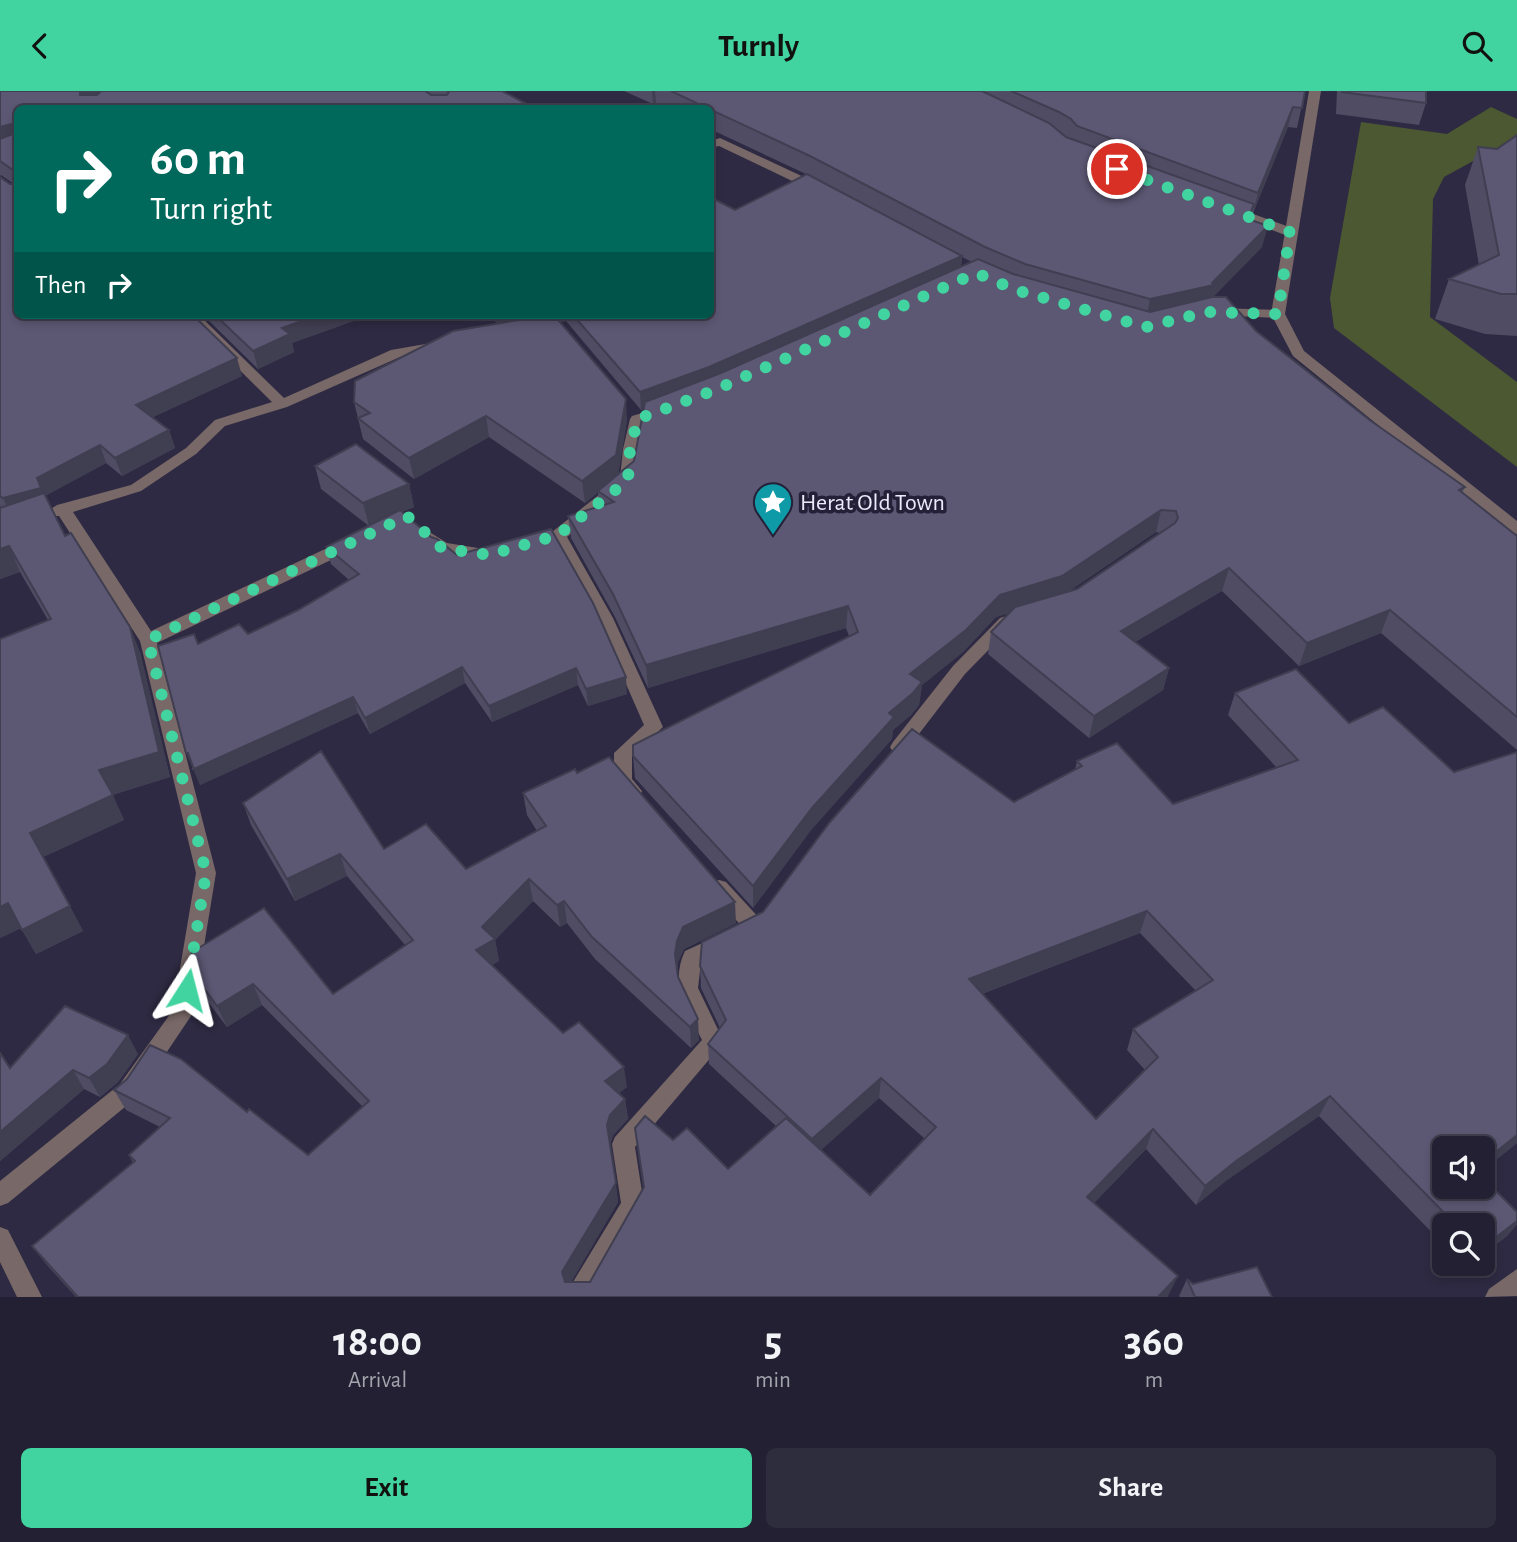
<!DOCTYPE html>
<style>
:root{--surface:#222032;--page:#2e2d3e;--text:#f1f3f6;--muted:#a2a3ac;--line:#3f3e4d;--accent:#42d4a0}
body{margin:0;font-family:"Alegreya Sans",sans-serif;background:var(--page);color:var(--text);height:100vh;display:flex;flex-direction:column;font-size:26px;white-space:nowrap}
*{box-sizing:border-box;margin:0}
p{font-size:23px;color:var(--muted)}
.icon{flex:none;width:38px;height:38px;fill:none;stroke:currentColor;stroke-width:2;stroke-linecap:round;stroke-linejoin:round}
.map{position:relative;height:1206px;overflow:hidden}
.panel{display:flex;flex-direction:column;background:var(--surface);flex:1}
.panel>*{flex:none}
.hud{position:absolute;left:14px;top:14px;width:700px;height:214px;border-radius:10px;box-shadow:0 4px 10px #0003,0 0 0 2px var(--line);background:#00695c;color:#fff;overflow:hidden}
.controls{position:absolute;left:1432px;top:1045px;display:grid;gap:14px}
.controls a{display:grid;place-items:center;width:63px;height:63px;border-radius:10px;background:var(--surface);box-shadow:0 4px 10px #0003,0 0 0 2px var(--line);font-size:35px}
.pin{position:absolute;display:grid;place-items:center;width:60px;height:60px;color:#fff;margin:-30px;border:4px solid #fff;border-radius:50%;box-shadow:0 2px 7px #0007}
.me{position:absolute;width:77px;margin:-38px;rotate:9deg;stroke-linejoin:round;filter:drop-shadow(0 0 5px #0008)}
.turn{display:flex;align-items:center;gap:24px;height:147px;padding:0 21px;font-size:32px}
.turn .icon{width:91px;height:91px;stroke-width:2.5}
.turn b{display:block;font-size:49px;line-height:60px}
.then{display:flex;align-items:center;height:66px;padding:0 21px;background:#0003;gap:14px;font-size:26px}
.eta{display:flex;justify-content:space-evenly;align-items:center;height:119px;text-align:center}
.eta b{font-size:42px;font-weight:700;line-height:49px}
.primary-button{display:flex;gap:14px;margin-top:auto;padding:14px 21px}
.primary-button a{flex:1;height:80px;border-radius:10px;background:var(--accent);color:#111;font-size:28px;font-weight:700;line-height:80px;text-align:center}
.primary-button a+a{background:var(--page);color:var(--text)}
header{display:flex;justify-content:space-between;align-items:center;height:91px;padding:0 21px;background:var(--accent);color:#111;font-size:32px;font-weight:700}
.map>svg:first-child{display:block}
.green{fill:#4b5831}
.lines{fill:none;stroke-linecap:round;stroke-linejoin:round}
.minor{fill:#786867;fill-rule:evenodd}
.tertiary{fill:#786867;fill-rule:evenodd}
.wall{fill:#4f4c64;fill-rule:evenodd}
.shaded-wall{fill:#403e51}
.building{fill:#5c5874;stroke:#403e51;stroke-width:2;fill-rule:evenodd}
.route{stroke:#42d4a0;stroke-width:12;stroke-dasharray:0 21.6}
.labels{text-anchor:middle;stroke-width:7;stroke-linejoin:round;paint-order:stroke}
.poi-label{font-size:24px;fill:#ebe9fa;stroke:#242038;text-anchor:start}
</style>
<header><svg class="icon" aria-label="back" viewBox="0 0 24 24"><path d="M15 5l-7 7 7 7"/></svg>Turnly<svg class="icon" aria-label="search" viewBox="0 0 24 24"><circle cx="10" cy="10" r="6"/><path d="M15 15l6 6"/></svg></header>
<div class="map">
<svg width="1517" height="1206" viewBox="0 0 1517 1206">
<rect width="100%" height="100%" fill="#2e2a43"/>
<polygon class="green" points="1491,16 1517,28 1517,46 1444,86 1433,108 1430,226 1517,291 1517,376 1334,237 1330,207 1361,31 1447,43"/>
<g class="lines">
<g class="minor">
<polygon points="720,47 823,95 825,98 819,102 815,101 719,55 710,57 710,50"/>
<polygon points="1228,114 1295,138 1296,141 1290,145 1285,144 1224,121 1224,115"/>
<polygon points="1218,217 1278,219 1285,223 1278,227 1213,224 1211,221"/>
<polygon points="184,224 199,224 284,307 391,259 437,251 444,255 437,259 400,266 287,316 225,335 196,363 141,400 73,421 151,540 342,450 348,449 356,454 354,458 157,552 216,782 193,922 136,1007 8,1112 0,1115 0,1090 120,993 173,919 196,782 140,550 59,425 48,425 46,421 57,414 131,394 186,357 215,329 272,311"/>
<path d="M 662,316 L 667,317 L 669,320 L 667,323 L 644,331 L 633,392 L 567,446 L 613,527 L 663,636 L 632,665 L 632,688 L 642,700 L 640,705 C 628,709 619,700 614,690 L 614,662 L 644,634 L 597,527 L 554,452 L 533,457 L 525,452 L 527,448 L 552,441 L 620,387 L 623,358 L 630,328 L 632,325 Z"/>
<polygon points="431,442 447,452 490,459 498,464 490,469 436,461 423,447"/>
<polygon points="1006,525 1014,531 1012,535 965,583 905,661 893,661 890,656 893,651 953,575 1000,527"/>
<polygon points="719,789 726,791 761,829 764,835 761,841 754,843 747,841 712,803 709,797 712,791"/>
<path d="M 722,843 L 729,845 L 732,851 L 729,857 L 701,871 L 698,897 L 724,951 L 635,1056 L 644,1114 L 593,1201 L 593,1206 L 569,1206 L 573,1191 L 621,1112 L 612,1053 L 615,1046 L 702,949 C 688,920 669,893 685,860 Z"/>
<polygon points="0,1136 8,1139 42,1206 17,1206 0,1171"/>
<polygon points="1517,1178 1517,1205 1485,1206 1489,1198"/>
</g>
<polygon class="tertiary" points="1309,0 1321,0 1285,223 1304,260 1517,430 1517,443 1511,442 1293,265 1271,223"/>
</g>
<g class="wall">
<polygon points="0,0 432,4 427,0 502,0 536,18 18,18 242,285 153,326 169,339 175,357 122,385 106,372 45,405 65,445 140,561 170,686 112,704 124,729 43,766 83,840 36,863 21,837 0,847 0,548 48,529 20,481 0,488 0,417 1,416 0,415 0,86 10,93 14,93 1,84 0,85"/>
<path d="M 624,0 L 1305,0 L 1297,37 L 1288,36 L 1253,122 L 1252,122 L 1250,129 L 1262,156 L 1213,206 L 1371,330 L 1465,396 L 1462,402 L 1517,445 L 1517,659 L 1381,542 L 1299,575 L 1222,500 L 1135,551 L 1169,577 L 1163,599 L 1089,647 L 988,563 L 991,541 L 1009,522 L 996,526 L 963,561 L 922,594 L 919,614 L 911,624 L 893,639 L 892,648 L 811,739 L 753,817 L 635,687 L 633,665 L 849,545 L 846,537 L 648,597 L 615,526 L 571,447 L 568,425 L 599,415 L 598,401 L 585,412 L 489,346 L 414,388 L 363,348 L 354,311 L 496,233 L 495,224 L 710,224 L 735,119 L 806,83 L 710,38 L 710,18 L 668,18 L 656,12 L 653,13 ZM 962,166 L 972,171 L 961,176 ZM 566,230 L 641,319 L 644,318 L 634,370 L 618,383 L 627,329 L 561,231 ZM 1156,441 L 1160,442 L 1077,498 L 1069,500 Z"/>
<polygon points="1337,0 1426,0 1426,12 1419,34 1336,23"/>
<polygon points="1517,44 1517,245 1485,243 1435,228 1449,188 1479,174 1465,94 1478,56 1497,58"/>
<polygon points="203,224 370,224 292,252 294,261 258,278"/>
<polygon points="315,375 409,393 414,416 402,421 431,446 627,603 588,615 578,594 492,631 465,592 370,643 358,622 200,694 194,678 192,679 198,553 248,543 298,519 349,489 331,473 326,456 369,435 321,398"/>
<path d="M 1235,602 L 1349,632 L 1454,681 L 1517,661 L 1517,1052 L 1482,1080 L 1482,1057 L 1444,1057 L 1517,1121 L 1517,1133 L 1507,1145 L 1482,1164 L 1482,1134 L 1444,1134 L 1444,1154 L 1319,1025 L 1227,1089 L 1196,1114 L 1146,1058 L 1094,1112 L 1169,1203 L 1167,1206 L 76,1206 L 47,1174 L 32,1155 L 133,1072 L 129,1064 L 160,1036 L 126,1019 L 114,999 L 247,1021 L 308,1064 L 363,1016 L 262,914 L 227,936 L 199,899 L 190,878 L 333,903 L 405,854 L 347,785 L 295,810 L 251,734 L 243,712 L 384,758 L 466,778 L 537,740 L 527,724 L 523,702 L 577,682 L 736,832 L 684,858 L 678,871 L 677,878 L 678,886 L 699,949 L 691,957 L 595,868 L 567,832 L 560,836 L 533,810 L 495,849 L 499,870 L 492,874 L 563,942 L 627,996 L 619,1002 L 625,1008 L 628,1028 L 613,1044 L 610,1053 L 618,1111 L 571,1191 L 590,1191 L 644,1097 L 635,1037 L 673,1049 L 728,1078 L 776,1035 L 709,973 L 708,953 L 720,937 L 701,897 L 700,875 L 1075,679 L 1077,670 L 1173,713 L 1277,677 L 1228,624 ZM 1140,842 L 1196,900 L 1133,938 L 1127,959 L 1145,979 L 1096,1028 L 982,903 ZM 879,1007 L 925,1048 L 870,1104 L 821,1059 Z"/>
<polygon points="0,961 10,976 138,963 118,991 100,1006 84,998 0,1070"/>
<polygon points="1462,1172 1471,1172 1466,1177"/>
<polygon points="1187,1188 1193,1193 1272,1206 1180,1206 1179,1205"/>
</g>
<g class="shaded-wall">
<polygon points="80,0 105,0 85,16 80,4"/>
<polygon points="652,0 655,0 656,12 653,13"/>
<polygon points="1293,16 1288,36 1253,122 1258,102"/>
<polygon points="11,33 17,49 0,55 0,36"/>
<polygon points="1268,135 1262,156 1210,209 1146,229 1150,208 1212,192"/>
<polygon points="962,165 960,182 709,294 641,319 640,301"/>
<polygon points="318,224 370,224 292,252 294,261 258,278 253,260 282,237"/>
<polygon points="495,224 565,224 566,230 497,239"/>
<polygon points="237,267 242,285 142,331 136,314"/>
<polygon points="626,308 627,329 618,386 585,412 582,390"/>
<polygon points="486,325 489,346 414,388 409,367"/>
<polygon points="169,339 175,357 122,385 115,367"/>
<polygon points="100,354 106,372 45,405 11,425 3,407 37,387"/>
<polygon points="409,393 414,416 369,435 363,412"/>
<polygon points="1161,419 1156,441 1058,508 996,526 963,561 922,594 919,614 911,624 893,639 892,648 811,739 753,817 753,795 812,717 889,622 910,583 1000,504"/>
<polygon points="9,455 20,481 0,488 0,458"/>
<polygon points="1229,477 1222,500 1116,562 1121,540"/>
<polygon points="848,515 846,537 648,597 646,574"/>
<polygon points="1390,519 1381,542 1299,575 1307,552"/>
<polygon points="130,536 140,561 170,686 111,704 99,679"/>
<polygon points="462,576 465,592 370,643 365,627"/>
<polygon points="576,577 578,594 492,631 489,615"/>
<polygon points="1169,577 1163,599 1089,647 1094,625"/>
<polygon points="626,586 627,603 588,615 586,598"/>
<polygon points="353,606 358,622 200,694 186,662"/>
<polygon points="113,704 124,729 43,766 30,742"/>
<polygon points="340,763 347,785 295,810 287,788"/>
<polygon points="529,788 533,810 495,849 499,870 481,880 476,859 482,836"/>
<polygon points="564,810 567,832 560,836 557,814"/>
<polygon points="735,811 736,832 684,858 678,871 676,884 675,863 677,850 683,836"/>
<polygon points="8,812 22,836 0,847 0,816"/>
<polygon points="70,815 83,840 36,863 22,839"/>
<polygon points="1147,820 1140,842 965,909 969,888"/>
<polygon points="253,893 262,914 227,936 217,915"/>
<polygon points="698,928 699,949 691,957 690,936"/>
<polygon points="128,944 138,963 118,991 100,1006 89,987"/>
<polygon points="624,976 627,996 608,1010 605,990"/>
<polygon points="73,979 84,998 0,1070 0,1041"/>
<polygon points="881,987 879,1007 811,1068 812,1048"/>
<polygon points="1330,1005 1319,1025 1227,1089 1196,1114 1205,1095 1236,1070"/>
<polygon points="625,1008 628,1028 613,1044 609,1053 607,1034 610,1024"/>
<polygon points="1153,1038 1146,1058 1081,1125 1087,1106"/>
<polygon points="1517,1044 1517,1052 1482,1080 1482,1072"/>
<polygon points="616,1092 618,1111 566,1199 562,1181"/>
<polygon points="1517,1130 1517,1133 1507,1145 1482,1164 1482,1157"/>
<polygon points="1178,1185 1169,1203 1167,1206 1158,1206"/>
</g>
<g class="building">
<polygon points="0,0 80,0 80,4 97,4 101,0 425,0 431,4 447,4 449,1 447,0 502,0 536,18 18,18 18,224 193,224 237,267 136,314 169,339 115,367 100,354 37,387 41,397 3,407 0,405 0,86 10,93 14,93 13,79 0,70 0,48 15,42 15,36 11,33 0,36"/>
<polygon points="671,0 982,0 1049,32 1066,46 1254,113 1248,128 1268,135 1212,192 1214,194 1150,208 1025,173 985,156 810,65"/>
<polygon points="1011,0 1305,0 1302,17 1293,16 1258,102 1077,35 1071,28 1059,21"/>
<polygon points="1342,0 1426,0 1426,12 1342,1"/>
<polygon points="1517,44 1517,203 1501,203 1449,188 1499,164 1478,56 1497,58"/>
<polygon points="807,83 962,165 709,276 640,301 573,224 710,224 710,106 735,119"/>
<polygon points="978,168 1013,183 1150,221 1212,206 1226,206 1256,240 1371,330 1465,396 1459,399 1517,445 1517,626 1390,519 1307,552 1229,477 1121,540 1169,577 1094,625 991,541 1015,516 1077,498 1175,432 1178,427 1176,420 1161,419 1062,485 1000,504 966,539 910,583 922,591 913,602 889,622 894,626 812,717 753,795 633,665 633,654 858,541 848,515 646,574 613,503 568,425 614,411 598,400 634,370 645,311 721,282"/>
<polygon points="215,224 318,224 282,237 290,243 253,260"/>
<polygon points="548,224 554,224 626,308 616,364 582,390 486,325 409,367 358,327 370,322 354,311 355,290 453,240"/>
<polygon points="356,353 409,393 363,412 315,375"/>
<polygon points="44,402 65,445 71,442 130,536 159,661 99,679 113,704 30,742 70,815 22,839 8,812 0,816 0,548 51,528 9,455 0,458 0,417"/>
<polygon points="400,419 431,446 437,448 457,464 551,438 593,512 626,586 586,598 576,577 489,615 462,576 365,627 353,606 194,678 188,662 186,662 158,555 194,543 198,553 239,533 248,543 298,519 359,483 326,456"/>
<path d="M 1296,578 L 1349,632 L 1383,616 L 1454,681 L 1517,661 L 1517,1044 L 1482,1072 L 1482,1057 L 1444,1057 L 1444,1096 L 1482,1096 L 1482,1086 L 1517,1121 L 1517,1130 L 1482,1157 L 1482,1134 L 1456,1134 L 1330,1005 L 1236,1070 L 1205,1095 L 1153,1038 L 1087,1106 L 1178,1185 L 1158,1206 L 78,1206 L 32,1155 L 135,1070 L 129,1064 L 170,1027 L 114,999 L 127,988 L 150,954 L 181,968 L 247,1021 L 249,1018 L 308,1064 L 369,1010 L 253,893 L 217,915 L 190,878 L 192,861 L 264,817 L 333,903 L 413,849 L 340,763 L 287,788 L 243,712 L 321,660 L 384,758 L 426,733 L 466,778 L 546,735 L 523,702 L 575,678 L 577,682 L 609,666 L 735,811 L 683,836 L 677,850 L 675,863 L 678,886 L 698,928 L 690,936 L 592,846 L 564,810 L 557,814 L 529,788 L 482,836 L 495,848 L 476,859 L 563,942 L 579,931 L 624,976 L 605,990 L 625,1008 L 610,1024 L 607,1034 L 616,1092 L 562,1181 L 565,1191 L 590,1191 L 644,1096 L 635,1037 L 645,1025 L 673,1049 L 687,1037 L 728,1078 L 786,1027 L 870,1104 L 936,1036 L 881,987 L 812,1048 L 708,953 L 726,929 L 700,875 L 702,851 L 763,821 L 830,731 L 912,638 L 1014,711 L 1082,675 L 1077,670 L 1117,652 L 1173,713 L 1298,669 L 1235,602 ZM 1147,820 L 1213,889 L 1133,938 L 1158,966 L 1096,1028 L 969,888 Z"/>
<polygon points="65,915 128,944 107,973 89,987 73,979 0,1041 0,962 10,977"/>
<polygon points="1257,1176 1272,1206 1195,1206 1187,1188 1193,1193"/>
</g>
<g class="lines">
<polyline class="route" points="187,899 206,782 148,549 407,425 442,457 489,464 558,444 628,389 630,358 638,328 715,299 976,182 1016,199 1146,236 1206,221 1278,223 1290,141 1117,78"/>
</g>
<defs>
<g id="sight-pin" transform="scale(2.0125)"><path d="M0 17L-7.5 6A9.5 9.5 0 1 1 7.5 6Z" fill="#0f9aa8" stroke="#242038"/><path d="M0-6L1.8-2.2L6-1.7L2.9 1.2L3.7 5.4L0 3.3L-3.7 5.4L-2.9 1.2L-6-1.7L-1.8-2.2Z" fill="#fff"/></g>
</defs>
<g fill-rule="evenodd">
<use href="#sight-pin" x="773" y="411"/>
</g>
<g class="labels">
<g class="poi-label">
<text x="800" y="419">Herat Old Town</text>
</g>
</g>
</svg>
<div class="controls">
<a><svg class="icon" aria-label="sound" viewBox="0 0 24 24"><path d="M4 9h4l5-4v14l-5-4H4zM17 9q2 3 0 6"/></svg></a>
<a><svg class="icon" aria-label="search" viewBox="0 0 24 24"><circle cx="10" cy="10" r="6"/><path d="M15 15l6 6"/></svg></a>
</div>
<div class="pin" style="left:1117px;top:78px;background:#d93025"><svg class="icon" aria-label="arrive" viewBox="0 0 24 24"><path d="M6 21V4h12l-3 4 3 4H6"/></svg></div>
<svg class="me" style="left:187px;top:899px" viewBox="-20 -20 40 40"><path d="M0-17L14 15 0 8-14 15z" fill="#42d4a0" stroke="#fff" stroke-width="4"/></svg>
<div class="hud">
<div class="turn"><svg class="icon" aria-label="right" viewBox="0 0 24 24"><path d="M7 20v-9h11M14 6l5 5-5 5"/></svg><div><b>60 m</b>Turn right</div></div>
<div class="then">Then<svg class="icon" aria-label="right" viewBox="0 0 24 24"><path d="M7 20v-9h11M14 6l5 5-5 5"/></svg></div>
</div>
</div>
<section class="panel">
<div class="eta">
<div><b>18:00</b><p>Arrival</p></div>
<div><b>5</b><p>min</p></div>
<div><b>360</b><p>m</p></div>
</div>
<div class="primary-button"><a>Exit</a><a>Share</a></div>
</section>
